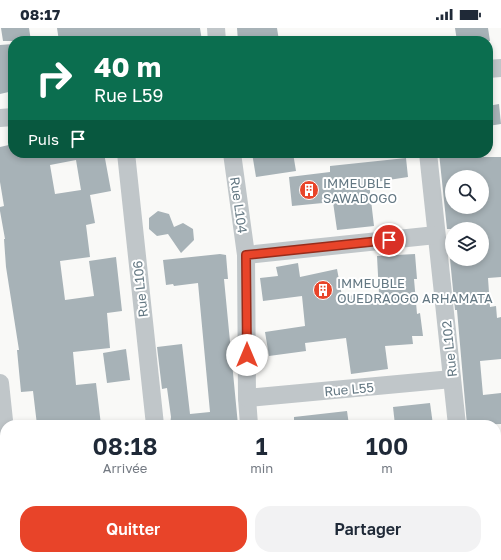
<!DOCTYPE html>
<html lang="fr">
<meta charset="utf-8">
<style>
:root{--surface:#fff;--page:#f2f2f3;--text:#1f2937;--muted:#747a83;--accent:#e84429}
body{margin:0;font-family:"Golos Text",sans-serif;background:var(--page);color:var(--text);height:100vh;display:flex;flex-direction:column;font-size:15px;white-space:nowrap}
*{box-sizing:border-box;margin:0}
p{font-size:13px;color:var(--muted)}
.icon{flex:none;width:22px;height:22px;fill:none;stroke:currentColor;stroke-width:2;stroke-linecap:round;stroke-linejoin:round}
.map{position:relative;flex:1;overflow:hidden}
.panel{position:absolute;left:0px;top:392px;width:501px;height:140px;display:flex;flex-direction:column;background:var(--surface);border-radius:16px 16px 0 0;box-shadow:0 2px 6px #0003}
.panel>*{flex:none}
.top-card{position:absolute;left:8px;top:8px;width:485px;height:122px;border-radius:16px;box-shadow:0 2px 6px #0003;background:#0b6e4f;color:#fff;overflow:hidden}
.controls{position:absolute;left:445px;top:142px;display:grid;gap:8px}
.controls a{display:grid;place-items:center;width:44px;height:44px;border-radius:50%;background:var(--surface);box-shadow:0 2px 6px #0003;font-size:20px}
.pin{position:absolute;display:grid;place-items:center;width:34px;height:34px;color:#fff;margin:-17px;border:2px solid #fff;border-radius:50%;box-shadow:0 1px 4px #0007}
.me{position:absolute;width:44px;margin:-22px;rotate:0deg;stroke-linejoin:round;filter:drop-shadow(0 0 3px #0008)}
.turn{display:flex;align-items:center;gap:14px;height:84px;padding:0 20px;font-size:18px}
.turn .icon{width:52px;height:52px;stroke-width:2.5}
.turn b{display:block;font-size:28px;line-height:34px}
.then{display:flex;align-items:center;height:38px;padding:0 20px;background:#0003;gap:8px;font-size:15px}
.eta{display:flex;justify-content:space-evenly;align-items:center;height:68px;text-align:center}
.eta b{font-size:24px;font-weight:600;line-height:28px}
.action{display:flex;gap:8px;margin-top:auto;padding:8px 20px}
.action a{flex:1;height:46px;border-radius:16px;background:var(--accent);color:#fff;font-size:16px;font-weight:600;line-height:46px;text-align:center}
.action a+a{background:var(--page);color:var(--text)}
.status{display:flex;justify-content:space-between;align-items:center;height:28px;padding:0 20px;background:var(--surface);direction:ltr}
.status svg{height:11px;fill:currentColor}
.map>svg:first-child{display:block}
.building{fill:#a7b2b7;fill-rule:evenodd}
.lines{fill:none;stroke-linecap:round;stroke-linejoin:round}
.minor{stroke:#c0c6c9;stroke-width:18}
.route-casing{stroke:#972c1b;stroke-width:10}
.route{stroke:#e84429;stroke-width:7}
.labels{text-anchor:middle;stroke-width:4;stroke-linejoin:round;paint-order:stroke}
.poi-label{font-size:13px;fill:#647883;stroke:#fff;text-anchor:start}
.street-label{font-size:13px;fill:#647883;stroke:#fff}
</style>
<div class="status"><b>08:17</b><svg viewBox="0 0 49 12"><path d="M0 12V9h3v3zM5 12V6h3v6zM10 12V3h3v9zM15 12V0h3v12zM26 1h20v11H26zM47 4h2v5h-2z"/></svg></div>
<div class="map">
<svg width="501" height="532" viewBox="0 0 501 532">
<rect width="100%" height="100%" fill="#f9f9f7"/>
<g class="building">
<polygon points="1,0 29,0 31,13 3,13"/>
<polygon points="57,0 200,0 202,13 59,13"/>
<polygon points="237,0 277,0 279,13 238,13"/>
<polygon points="455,0 488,0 490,13 457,13"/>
<polygon points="13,16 13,63 0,66 0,17"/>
<polygon points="499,76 501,96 488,98 488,78"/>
<path d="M 13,116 L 13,125 L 104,125 L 111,163 L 90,167 L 95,195 L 86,197 L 90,229 L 60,233 L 65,272 L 94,268 L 89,233 L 116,229 L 122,283 L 107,285 L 110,320 L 73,324 L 76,357 L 96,355 L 101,397 L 37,397 L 33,363 L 21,364 L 17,322 L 19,322 L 6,239 L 4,211 L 5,211 L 0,183 L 0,179 L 4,178 L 0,154 L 0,119 ZM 76,132 L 81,162 L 55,166 L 50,137 Z"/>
<polygon points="252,125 293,125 296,143 256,149"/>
<path d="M 439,125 L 465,125 L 465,129 L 501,129 L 501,249 L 488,250 L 490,279 L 496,278 L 497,290 L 501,289 L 501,331 L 480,333 L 483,367 L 501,365 L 501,396 L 467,397 L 457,282 L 455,282 L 450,231 L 482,231 L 482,201 L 447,201 ZM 452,149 L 482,149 L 482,179 L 452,179 Z"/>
<polygon points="406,130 408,149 369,155 374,198 337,202 333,174 292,178 289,149 330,144 330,138"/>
<polygon points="158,183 169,186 174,199 183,195 193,201 194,212 181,225 168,206 157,208 149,201 149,190"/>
<polygon points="220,226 226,227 228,251 224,251 238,397 170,397 171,389 167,360 162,361 157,319 182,316 190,386 210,384 198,255 174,258 173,256 166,257 163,232"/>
<polygon points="415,226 417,251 414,251 417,286 420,285 423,308 412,308 413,316 385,318 388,341 351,346 346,310 305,315 306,323 269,328 265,304 305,298 302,268 263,273 260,250 278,248 276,239 298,235 300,249 337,241 342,268 379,266 377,228"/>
<polygon points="126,321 130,352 107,355 103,325"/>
<polygon points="430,375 433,397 395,397 393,379"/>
<polygon points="347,383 349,397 294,397 294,389"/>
</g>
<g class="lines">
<g class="minor">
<polyline points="216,0 217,13"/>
<polyline points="488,41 501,40"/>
<polyline points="0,90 13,89"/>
<polyline points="126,125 155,397"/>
<polyline points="232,125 246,227 247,370 249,397"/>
<polyline points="428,125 457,397"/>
<polyline points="246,227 436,207"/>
<polyline points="0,355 5,402"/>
<polyline points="247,370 452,351"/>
<polyline points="0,427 5,429"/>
<polyline points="496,495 501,494"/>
</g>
</g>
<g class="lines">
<g class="route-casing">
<polyline id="route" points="247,327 246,227 389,212"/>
</g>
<use href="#route" class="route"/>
</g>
<defs>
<g id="building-disc" transform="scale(1)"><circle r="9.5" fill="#e84429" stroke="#fff"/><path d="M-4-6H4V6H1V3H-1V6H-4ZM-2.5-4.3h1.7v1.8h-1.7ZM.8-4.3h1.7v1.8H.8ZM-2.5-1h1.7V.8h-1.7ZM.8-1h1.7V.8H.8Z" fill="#fff"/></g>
</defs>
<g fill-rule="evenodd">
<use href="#building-disc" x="309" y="162"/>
<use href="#building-disc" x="323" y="262"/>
</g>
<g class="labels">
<g class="poi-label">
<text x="323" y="160">IMMEUBLE<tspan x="323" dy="15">SAWADOGO</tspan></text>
<text x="337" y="260">IMMEUBLE<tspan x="337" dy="15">OUEDRAOGO ARHAMATA</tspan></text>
</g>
<g class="street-label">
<text transform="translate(239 177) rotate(82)" y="5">Rue L104</text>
<text transform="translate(140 261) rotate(-96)" y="5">Rue L106</text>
<text transform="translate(449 321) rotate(-96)" y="5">Rue L102</text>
<text transform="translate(349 361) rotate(-5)" y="5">Rue L55</text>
</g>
</g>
</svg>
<div class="controls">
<a><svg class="icon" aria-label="search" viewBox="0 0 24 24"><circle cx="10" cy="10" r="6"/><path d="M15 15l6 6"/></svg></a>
<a><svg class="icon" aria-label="layers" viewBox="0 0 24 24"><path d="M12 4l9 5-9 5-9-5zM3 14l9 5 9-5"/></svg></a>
</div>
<div class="pin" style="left:389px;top:212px;background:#d93025"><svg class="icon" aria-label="arrive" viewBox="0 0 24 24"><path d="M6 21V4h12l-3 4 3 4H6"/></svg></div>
<svg class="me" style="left:247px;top:327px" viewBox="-20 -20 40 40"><circle r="19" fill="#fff"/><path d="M0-13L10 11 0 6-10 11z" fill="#e84429"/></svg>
<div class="top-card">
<div class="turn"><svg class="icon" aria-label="right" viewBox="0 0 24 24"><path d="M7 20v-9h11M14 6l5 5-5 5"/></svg><div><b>40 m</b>Rue L59</div></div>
<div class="then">Puis<svg class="icon" aria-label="arrive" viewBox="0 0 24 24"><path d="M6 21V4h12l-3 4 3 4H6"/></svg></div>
</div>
<section class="panel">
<div class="eta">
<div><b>08:18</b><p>Arrivée</p></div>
<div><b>1</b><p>min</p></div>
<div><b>100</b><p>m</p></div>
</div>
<div class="action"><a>Quitter</a><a>Partager</a></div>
</section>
</div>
